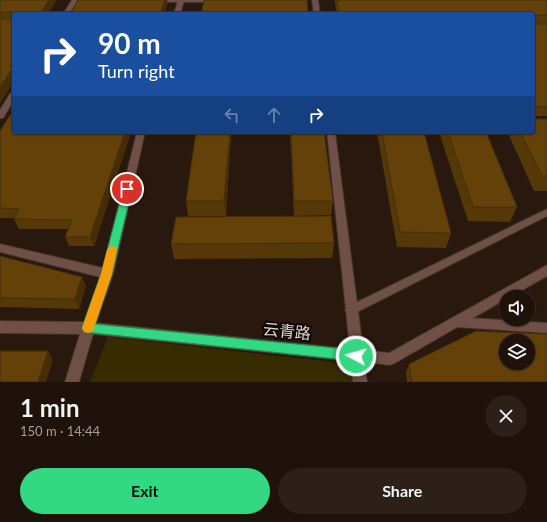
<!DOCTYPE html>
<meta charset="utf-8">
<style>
:root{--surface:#1f120a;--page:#2c2018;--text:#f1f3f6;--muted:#a19e9c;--line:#3c322b;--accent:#33d882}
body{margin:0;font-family:Lato,"Noto Sans SC",sans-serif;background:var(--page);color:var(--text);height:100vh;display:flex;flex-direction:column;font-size:15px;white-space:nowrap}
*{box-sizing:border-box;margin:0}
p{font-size:13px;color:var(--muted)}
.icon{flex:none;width:22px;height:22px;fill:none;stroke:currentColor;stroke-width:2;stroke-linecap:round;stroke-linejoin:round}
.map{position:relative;height:382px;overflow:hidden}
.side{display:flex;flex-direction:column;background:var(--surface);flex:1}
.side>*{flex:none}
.hud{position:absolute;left:12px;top:12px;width:523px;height:122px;border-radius:4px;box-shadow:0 1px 3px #0004,0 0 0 1px var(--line);background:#1a4fa0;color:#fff;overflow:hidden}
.tools{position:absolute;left:499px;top:290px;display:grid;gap:8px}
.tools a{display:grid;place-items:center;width:36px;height:36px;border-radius:50%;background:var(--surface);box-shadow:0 1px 3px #0004,0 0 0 1px var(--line);font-size:20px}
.pin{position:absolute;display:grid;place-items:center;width:34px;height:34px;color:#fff;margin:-17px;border:2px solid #fff;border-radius:50%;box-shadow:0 1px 4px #0007}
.me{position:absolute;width:44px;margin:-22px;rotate:276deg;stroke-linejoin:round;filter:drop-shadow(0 0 3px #0008)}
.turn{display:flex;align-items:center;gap:14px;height:84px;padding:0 20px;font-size:18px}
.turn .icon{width:52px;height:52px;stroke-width:2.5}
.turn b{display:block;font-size:28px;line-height:34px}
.lanes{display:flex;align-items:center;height:38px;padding:0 20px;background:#0003;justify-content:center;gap:20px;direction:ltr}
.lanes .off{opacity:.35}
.round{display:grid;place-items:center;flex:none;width:42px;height:42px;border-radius:21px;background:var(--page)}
.head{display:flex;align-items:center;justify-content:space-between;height:68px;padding:0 20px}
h1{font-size:24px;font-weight:700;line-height:30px}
.button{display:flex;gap:8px;margin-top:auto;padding:8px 20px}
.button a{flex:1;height:46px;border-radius:24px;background:var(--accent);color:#111;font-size:16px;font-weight:700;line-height:46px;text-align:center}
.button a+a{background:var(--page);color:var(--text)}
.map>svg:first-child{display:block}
.green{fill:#372b00}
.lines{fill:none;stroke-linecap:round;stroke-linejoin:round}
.service-casing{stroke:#433328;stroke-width:2}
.minor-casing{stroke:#433328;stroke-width:2}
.service{fill:#704f48;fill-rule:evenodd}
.minor{fill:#704f48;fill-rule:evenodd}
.wall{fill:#553808}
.shaded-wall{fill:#452e06}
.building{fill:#634109;stroke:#452e06;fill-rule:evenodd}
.route{fill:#33d882;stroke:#218c54}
.slow{fill:#f59e0b}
.labels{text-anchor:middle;stroke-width:4;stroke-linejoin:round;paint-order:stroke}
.near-street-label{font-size:16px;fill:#e4d8d1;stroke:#0c0503}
</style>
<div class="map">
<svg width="547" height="382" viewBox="0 0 547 382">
<rect width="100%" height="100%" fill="#29180d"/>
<polygon class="green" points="108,337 350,364 352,382 90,382"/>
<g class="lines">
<g class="service-casing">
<g id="service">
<polygon points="72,0 78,0 69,14 63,14"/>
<polygon points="153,0 218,0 215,2 156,2"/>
<polygon points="11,92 14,92 14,100 3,118 0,118 0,110"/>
<polygon points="547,209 547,216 355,313 351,315 347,313 345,310 347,307"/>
<polygon points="455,317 547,323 547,333 455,327 451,325 449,322 451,319"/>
</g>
</g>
<g class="minor-casing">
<g id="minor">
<polygon points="178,0 184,1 180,14 174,14"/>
<polygon points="312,0 318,0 320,14 314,14"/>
<polygon points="137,132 145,132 113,274 96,323 350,349 327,132 335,132 363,350 389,353 547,265 547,276 510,297 506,297 506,299 395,363 390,365 364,362 367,382 353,382 351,361 93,334 79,382 65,382 80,334 0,333 0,321 84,322 100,277 0,252 0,244 103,268"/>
</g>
</g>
<use href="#service" class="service"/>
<use href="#minor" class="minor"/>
</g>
<g class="wall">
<polygon points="0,0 56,0 56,1 48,14 14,14 14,81 0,103"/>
<polygon points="335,0 547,0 547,24 533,24 533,14 337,14 335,3"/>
<rect x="533" y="24" width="14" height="92"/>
<polygon points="547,119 547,191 534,191 508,133 508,132 533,132"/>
<polygon points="0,131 131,132 94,246 69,246 65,237 68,229 19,229 14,219 14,218 0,218"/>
<polygon points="196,132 231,132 231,137 226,216 188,216 186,201"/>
<polygon points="290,132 324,132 333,201 331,215 294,216"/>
<polygon points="377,132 424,132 451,233 446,248 397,247"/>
<polygon points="440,132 486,132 517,207 510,222 468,221 440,135"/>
<polygon points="334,243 332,258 174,259 171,244"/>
<polygon points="0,256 86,286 79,309 0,307"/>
<polygon points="409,364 547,382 407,382 406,373"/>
</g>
<g class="shaded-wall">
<polygon points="49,0 56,0 56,1 48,14 41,14 40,13"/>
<polygon points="165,0 167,0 168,3 164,14 160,14"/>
<polygon points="14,66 14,81 0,103 0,87"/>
<polygon points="125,132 131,132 94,246 90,237"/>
<polygon points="230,132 231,132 231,137 226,216 224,201"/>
<polygon points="82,277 86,286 79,309 75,299"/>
<polygon points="48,351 53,360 46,382 38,382"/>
</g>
<g class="building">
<polygon points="0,0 49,0 40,13 0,12"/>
<polygon points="78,0 165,0 160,14 70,14"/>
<polygon points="204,0 307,0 308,14 201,14"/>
<polygon points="337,0 547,0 547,15 533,15 533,14 339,14"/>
<polygon points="0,19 14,19 14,66 0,87"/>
<polygon points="533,24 547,24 547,107 533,106"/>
<polygon points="12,112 14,112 14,132 125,132 90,237 65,237 72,220 14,219 19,209 0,208 0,131"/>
<polygon points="533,119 547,119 547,176 542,176 520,132 533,132"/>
<polygon points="196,132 230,132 224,201 186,201"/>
<polygon points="291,132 324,132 333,201 294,201"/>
<polygon points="382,132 424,132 451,233 400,232"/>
<polygon points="448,132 486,132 517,207 473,207"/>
<polygon points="331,216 334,243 171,244 176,217"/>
<polygon points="0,256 82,277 75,299 0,298"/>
<path d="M 476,331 L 547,334 L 547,382 L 412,382 L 409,364 ZM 506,341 L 528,341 L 528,363 L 506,363 Z"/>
<polygon points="0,351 48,351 38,382 0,382"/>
</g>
<polygon class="route" points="124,186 127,186 132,189 112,274 95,324 356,350 361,352 362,356 361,359 356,361 84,332 82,328 101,274"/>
<polygon class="slow" points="112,246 116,247 117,250 112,274 94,328 92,332 88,333 84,332 82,328 101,274 107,250 109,247"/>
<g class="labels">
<g class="near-street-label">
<text transform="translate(287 331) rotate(6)" y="6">云青路</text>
</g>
</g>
</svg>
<div class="tools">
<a><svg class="icon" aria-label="sound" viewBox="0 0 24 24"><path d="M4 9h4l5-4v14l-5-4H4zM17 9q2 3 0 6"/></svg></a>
<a><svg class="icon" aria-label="layers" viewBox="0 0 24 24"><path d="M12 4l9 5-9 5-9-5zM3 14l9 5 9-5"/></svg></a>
</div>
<div class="pin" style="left:127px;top:189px;background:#d93025"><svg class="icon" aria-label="arrive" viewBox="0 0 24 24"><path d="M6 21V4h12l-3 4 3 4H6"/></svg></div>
<svg class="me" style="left:356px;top:356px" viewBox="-20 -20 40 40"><circle r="17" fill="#33d882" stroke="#fff" stroke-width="3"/><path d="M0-11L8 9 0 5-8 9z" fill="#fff"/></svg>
<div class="hud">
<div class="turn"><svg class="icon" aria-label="right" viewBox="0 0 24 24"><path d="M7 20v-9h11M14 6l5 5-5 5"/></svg><div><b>90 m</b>Turn right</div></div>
<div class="lanes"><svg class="icon off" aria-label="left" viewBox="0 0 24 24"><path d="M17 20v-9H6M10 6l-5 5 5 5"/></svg><svg class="icon off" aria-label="ahead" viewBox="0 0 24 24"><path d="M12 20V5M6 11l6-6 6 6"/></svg><svg class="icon" aria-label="right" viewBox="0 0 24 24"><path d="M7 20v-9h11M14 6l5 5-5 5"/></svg></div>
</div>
</div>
<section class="side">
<div class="head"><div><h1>1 min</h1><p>150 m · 14:44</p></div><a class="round"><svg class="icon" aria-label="close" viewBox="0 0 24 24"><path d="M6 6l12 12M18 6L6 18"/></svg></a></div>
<div class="button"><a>Exit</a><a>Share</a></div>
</section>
